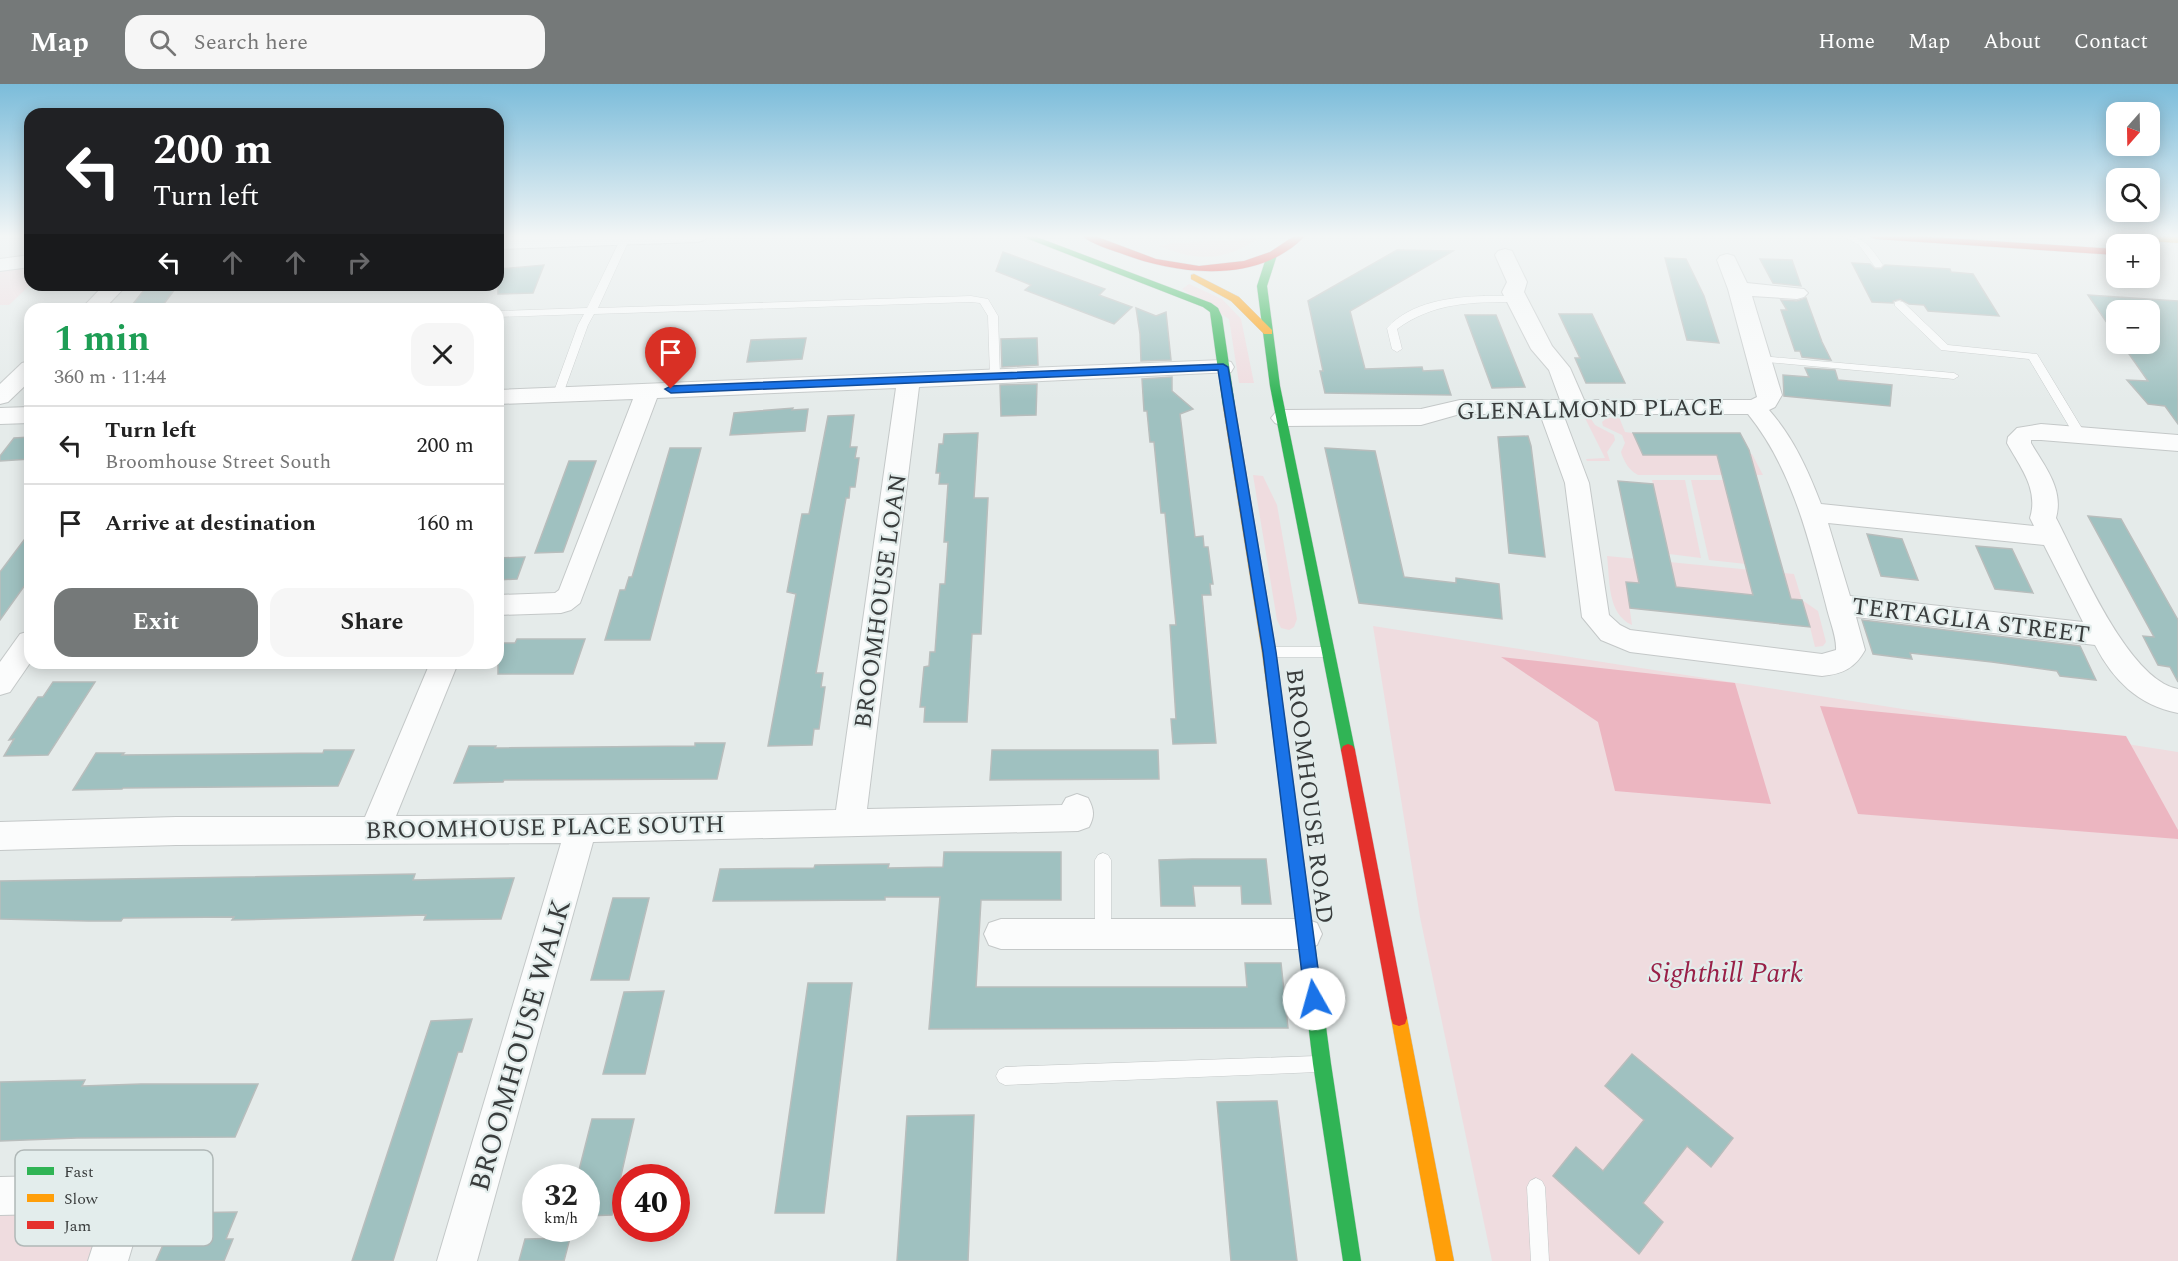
<!DOCTYPE html>
<meta charset="utf-8">
<style>
:root{--surface:#fff;--page:#f6f6f6;--text:#222;--muted:#767676;--line:#e0e0e0;--accent:#757979}
body{margin:0;font-family:Spectral,serif;background:var(--page);color:var(--text);height:100vh;display:flex;flex-direction:column;font-size:22px;white-space:nowrap}
*{box-sizing:border-box;margin:0}
p{font-size:20px;color:var(--muted)}
.icon{flex:none;width:33px;height:33px;fill:none;stroke:currentColor;stroke-width:2;stroke-linecap:round;stroke-linejoin:round}
.map{position:relative;flex:1;overflow:hidden}
.details{position:absolute;left:24px;top:219px;width:480px;height:366px;display:flex;flex-direction:column;background:var(--surface);border-radius:18px;box-shadow:0 3px 15px #0003}
.details>*{flex:none}
.guide{position:absolute;left:24px;top:24px;width:480px;height:183px;border-radius:18px;box-shadow:0 3px 15px #0003;background:#202124;color:#fff;overflow:hidden}
.needle{width:39px;rotate:200deg}
.buttons{position:absolute;left:2106px;top:18px;display:grid;gap:12px}
.buttons a{display:grid;place-items:center;width:54px;height:54px;border-radius:12px;background:var(--surface);box-shadow:0 3px 15px #0003;font-size:30px}
.speed{position:absolute;left:522px;top:1080px;display:flex;gap:12px;font-size:30px;font-weight:700;text-align:center}
.speed>*{display:grid;place-content:center;width:78px;height:78px;border-radius:50%;background:var(--surface);box-shadow:0 3px 15px #0003;line-height:1}
.speed small{font-size:15px;font-weight:400}
.speed .limit{border:9px solid #d22;background:#fff;color:#111}
.pin{position:absolute;display:grid;place-items:center;width:51px;height:51px;color:#fff;margin:-62px -26px;border-radius:50% 50% 50% 0;rotate:-45deg;box-shadow:0 0 6px #0007}
.pin .icon{rotate:45deg}
.me{position:absolute;width:66px;margin:-33px;rotate:353deg;stroke-linejoin:round;filter:drop-shadow(0 0 4px #0008)}
.turn{display:flex;align-items:center;gap:21px;height:126px;padding:0 30px;font-size:27px}
.turn .icon{width:78px;height:78px;stroke-width:2.5}
.turn b{display:block;font-size:42px;line-height:51px}
.lanes{display:flex;align-items:center;height:57px;padding:0 30px;background:#0003;justify-content:center;gap:30px;direction:ltr}
.lanes .off{opacity:.35}
.round{display:grid;place-items:center;flex:none;width:63px;height:63px;border-radius:18px;background:var(--page)}
.summary{display:flex;align-items:center;justify-content:space-between;height:102px;padding:0 30px}
h1{font-size:36px;font-weight:700;line-height:45px;color:#1e9e55}
.button{display:flex;gap:12px;margin-top:auto;padding:12px 30px}
.button a{flex:1;height:69px;border-radius:18px;background:var(--accent);color:#fff;font-size:24px;font-weight:700;line-height:69px;text-align:center}
.button a+a{background:var(--page);color:var(--text)}
ul{padding:0;list-style:none}
li{display:flex;align-items:center;gap:18px;height:78px;padding:0 30px;border-top:2px solid var(--line)}
li div{flex:1}
li b{display:block;font-size:22px}
li em{font-style:normal}
header{display:flex;align-items:center;gap:36px;box-sizing:border-box;height:84px;padding:0 30px;background:var(--accent);color:#fff}
header strong{font-size:28px}
nav{display:flex;gap:33px;margin-inline-start:auto;font-size:21px}
.search{width:420px;height:54px;background:var(--page);display:flex;align-items:center;gap:15px;box-sizing:border-box;padding:0 21px;border-radius:18px;color:var(--muted);font-size:22px}
.map>svg:first-child{display:block}
.green{fill:#efdcdf}
.forest{fill:#ecb6c1}
.building{fill:#9fc1c0;stroke:#b8bdbc;stroke-width:1.5}
.lines{fill:none;stroke-linecap:round;stroke-linejoin:round}
.lane-casing{stroke:#c4c8c8;stroke-width:1}
.street-casing{stroke:#c4c8c8;stroke-width:2}
.fast-casing{stroke:#c4c8c8;stroke-width:1}
.slow-casing{stroke:#c4c8c8;stroke-width:1}
.jam-casing{stroke:#c4c8c8;stroke-width:1}
.lane{fill:#fbfcfc;fill-rule:evenodd}
.street{fill:#fbfcfc;fill-rule:evenodd}
.fast{fill:#30b455;fill-rule:evenodd}
.slow{fill:#ff9f0a;fill-rule:evenodd}
.jam{fill:#e5322d;fill-rule:evenodd}
.route{fill:#1a73e8;stroke:#114b97;stroke-width:1.5}
.labels{text-anchor:middle;stroke-width:4.5;stroke-linejoin:round;paint-order:stroke}
.street-label{font-size:24px;fill:#393c3c;stroke:#e3edec}
.near-park-label{font-size:28px;font-style:italic;fill:#992148;stroke:#e3edec}
.near-street-label{font-size:28px;fill:#393c3c;stroke:#e3edec}
.key{fill:#e3edec;stroke:#b0b8b7;stroke-width:1.5}
.key-label{font-size:16px;fill:#393c3c}
</style>
<header>
<strong>Map</strong>
<div class="search"><svg class="icon" aria-label="search" viewBox="0 0 24 24"><circle cx="10" cy="10" r="6"/><path d="M15 15l6 6"/></svg>Search here</div>
<nav><a>Home</a><a>Map</a><a>About</a><a>Contact</a></nav>
</header>
<div class="map">
<svg width="2178" height="1177" viewBox="0 0 2178 1177">
<rect width="100%" height="100%" fill="#e5ebea"/>
<g class="green">
<path d="M 1245,155 L 1257,155 C 1224,178 1195,177 1159,162 L 1176,159 Z"/>
<polygon points="30,182 30,201 9,221 0,221 0,186"/>
<polygon points="1189,200 1222,215 1241,235 1254,299 1239,299 1229,235 1182,205"/>
<polygon points="1584,332 1589,332 1595,341 1614,351 1615,356 1607,368 1610,377 1587,377 1586,375 1605,374"/>
<path d="M 1619,333 L 1625,348 L 1633,349 L 1644,371 L 1752,370 L 1763,391 L 1638,391 C 1629,386 1624,378 1621,368 L 1625,359 L 1622,351 L 1603,342 L 1602,338 L 1607,334 Z"/>
<polygon points="1253,391 1263,392 1277,421 1297,535 1294,543 1289,546 1281,544 1277,536"/>
<polygon points="1652,396 1685,396 1701,474 1669,470"/>
<polygon points="1691,396 1724,396 1746,480 1709,476"/>
<path d="M 1607,472 L 1794,490 L 1802,516 L 1818,527 L 1826,558 L 1823,562 L 1815,563 L 1810,543 L 1780,514 L 1626,498 L 1632,541 C 1607,530 1610,496 1607,472 Z"/>
<polygon points="1373,542 2178,668 2178,1177 1492,1177 1420,833"/>
<polygon points="87,1125 106,1150 93,1177 0,1177 0,1126"/>
</g>
<g class="forest">
<polygon points="1501,573 1735,599 1771,720 1615,707 1598,638"/>
<polygon points="1820,622 2126,652 2178,746 2178,755 1858,730"/>
</g>
<g class="building">
<polygon points="1397,166 1453,167 1350,227 1365,285 1422,283 1423,287 1443,286 1451,311 1325,309 1320,287 1323,287 1308,217"/>
<polygon points="1003,168 1105,205 1099,211 1132,223 1114,240 1025,206 1031,201 996,187"/>
<polygon points="1665,174 1686,175 1704,212 1719,259 1687,256"/>
<polygon points="1760,175 1792,176 1801,202 1773,199"/>
<polygon points="1852,179 1870,180 1875,185 1881,185 1885,181 1950,185 1951,188 1973,190 1999,232 1928,227 1924,221 1909,220 1900,215 1893,217 1893,219 1872,218"/>
<polygon points="544,181 533,209 498,210 498,185"/>
<polygon points="148,201 178,201 160,225 129,225"/>
<polygon points="2088,211 2178,217 2178,340 2165,322 2148,320 2127,296 2148,297 2122,260 2150,260 2150,226 2116,226 2116,252"/>
<polygon points="1806,214 1822,258 1831,276 1802,273 1800,267 1795,267 1781,226 1787,226 1781,216 1797,217"/>
<polygon points="1136,224 1156,232 1166,228 1171,276 1141,277 1140,250"/>
<polygon points="1559,230 1592,230 1625,299 1586,299 1575,274 1580,274"/>
<polygon points="1465,231 1496,231 1525,303 1492,304"/>
<polygon points="806,254 802,275 747,278 751,256"/>
<polygon points="1037,254 1038,281 1002,283 1001,255"/>
<polygon points="1805,284 1835,286 1838,296 1892,301 1890,322 1784,312 1783,291 1809,293"/>
<polygon points="1172,293 1172,307 1193,325 1180,330 1195,453 1203,452 1204,463 1208,463 1213,500 1210,500 1211,511 1202,511 1216,659 1173,660 1171,635 1176,635 1170,541 1176,541 1165,429 1161,429 1154,358 1150,358 1147,327 1144,327 1142,295"/>
<polygon points="1037,300 1036,331 1001,332 1000,301"/>
<polygon points="793,324 792,326 808,325 805,347 730,351 734,329"/>
<polygon points="854,331 850,363 857,363 855,374 859,374 855,403 850,403 849,414 846,414 816,589 823,589 821,603 825,603 819,645 814,645 812,661 768,662 796,510 787,508 802,430 809,430 828,332"/>
<polygon points="978,349 974,414 988,414 981,550 972,550 967,638 924,638 925,623 920,623 924,583 929,582 930,568 935,568 940,500 945,500 948,458 944,458 948,400 939,400 940,389 936,389 939,360 943,360 944,350"/>
<polygon points="1633,349 1740,349 1749,366 1791,515 1802,516 1810,543 1630,524 1626,498 1639,499 1618,397 1653,400 1676,503 1753,511 1717,371 1643,371"/>
<polygon points="1528,352 1531,362 1545,473 1509,469 1498,353"/>
<polygon points="30,353 30,375 0,377 0,372 14,354"/>
<polygon points="670,364 701,364 650,556 605,556 620,506 625,506 629,493 632,493"/>
<polygon points="1325,364 1375,367 1404,493 1456,499 1456,494 1499,500 1502,535 1359,519"/>
<polygon points="569,377 596,377 563,468 535,469"/>
<polygon points="2088,432 2121,435 2178,536 2178,598 2170,583 2158,581 2143,552 2154,553"/>
<polygon points="30,448 30,494 0,536 0,488"/>
<polygon points="1867,450 1902,455 1918,496 1881,492"/>
<polygon points="1976,462 2012,465 2033,509 1995,505"/>
<polygon points="525,473 517,495 498,496 498,474"/>
<polygon points="1862,536 2080,562 2096,596 2060,592 2057,587 1992,578 1910,569 1912,575 1873,570"/>
<polygon points="517,555 585,555 573,590 498,590 498,559 515,559"/>
<polygon points="53,598 95,598 48,671 4,672 14,655 9,656 38,613 43,613"/>
<polygon points="695,659 725,659 717,695 504,696 503,698 454,699 469,662 496,662 495,664 695,662"/>
<polygon points="324,666 354,666 338,702 123,704 122,705 73,706 96,669 124,669 122,671 323,669"/>
<polygon points="992,666 1158,666 1159,695 990,696"/>
<polygon points="944,768 1061,768 1061,816 981,816 976,903 1247,903 1245,879 1281,879 1288,944 929,945 940,813 885,813 885,816 713,817 720,785 814,784 815,781 889,780 888,784 943,783"/>
<polygon points="1192,775 1266,775 1271,820 1242,820 1241,802 1193,802 1195,822 1161,822 1159,776"/>
<polygon points="415,790 413,796 514,794 501,835 424,836 426,831 232,836 234,833 123,834 121,837 88,837 0,835 0,797"/>
<polygon points="613,814 649,814 629,896 591,896"/>
<polygon points="808,899 852,899 824,1129 775,1129"/>
<polygon points="664,907 645,990 603,990 624,908"/>
<polygon points="472,935 462,968 458,968 393,1177 352,1177 431,937"/>
<polygon points="1632,970 1733,1054 1711,1083 1687,1062 1643,1119 1663,1138 1639,1170 1553,1092 1576,1063 1603,1087 1644,1036 1605,1002"/>
<polygon points="85,996 82,1002 141,1000 258,1000 235,1053 77,1054 0,1057 0,998"/>
<polygon points="1277,1017 1297,1177 1231,1177 1217,1018"/>
<polygon points="974,1031 968,1177 897,1177 907,1032"/>
<polygon points="592,1035 634,1035 612,1131 586,1132 586,1094 577,1094"/>
<polygon points="237,1128 226,1155 233,1155 224,1177 156,1177 177,1129"/>
<polygon points="570,1154 564,1177 519,1177 525,1155"/>
</g>
<g class="lines">
<g class="lane-casing">
<g id="lane">
<polygon points="622,152 630,154 598,224 971,212 988,215 998,232 1000,292 995,295 990,292 988,232 980,219 971,218 594,230 588,241 563,310 562,312 554,312 553,310 578,241 584,230 498,233 498,227 587,224"/>
<path d="M 1842,152 C 1864,151 1871,164 1883,181 L 1881,183 L 1875,183 L 1859,161 Z"/>
<path d="M 1484,212 L 1517,212 L 1522,215 L 1517,218 C 1473,218 1434,218 1397,245 L 1402,265 L 1397,268 L 1392,265 L 1387,244 C 1411,218 1450,213 1484,212 Z"/>
<polygon points="1899,217 1903,218 1948,261 2037,270 2086,351 2084,354 2076,354 2029,275 1941,266 1895,222 1895,218"/>
<polygon points="1760,272 1954,289 1959,292 1954,295 1756,277 1756,273"/>
<polygon points="1269,563 1328,563 1335,568 1328,573 1269,573 1262,568"/>
<polygon points="1103,769 1108,771 1111,776 1111,850 1109,855 1103,857 1097,855 1095,850 1095,776 1098,771"/>
<polygon points="1318,972 1324,974 1327,980 1324,986 1318,988 1005,1001 999,998 996,992 999,986 1005,983"/>
<polygon points="1536,1094 1542,1097 1545,1103 1549,1177 1531,1177 1527,1103 1530,1097"/>
</g>
</g>
<g class="street-casing">
<g id="street">
<polygon points="530,152 707,152 704,156 697,158 498,165 498,153"/>
<path d="M 1505,165 L 1512,167 L 1527,198 L 1524,208 L 1552,262 L 1570,284 L 1584,316 L 1751,316 L 1757,313 L 1728,205 L 1717,176 L 1720,172 L 1727,170 L 1734,172 L 1747,199 L 1804,205 L 1808,209 L 1804,213 L 1797,215 L 1752,212 L 1782,311 L 1775,323 L 1769,326 C 1793,353 1808,386 1821,420 L 2034,442 L 2030,434 C 2039,405 2020,383 2007,359 L 2008,353 L 2017,344 L 2041,340 L 2178,351 L 2178,367 L 2041,356 L 2031,356 L 2031,359 C 2045,383 2064,405 2056,434 C 2079,478 2128,596 2178,605 L 2178,629 C 2138,621 2113,596 2095,561 L 1856,533 L 1865,566 C 1855,584 1843,590 1822,592 L 1630,568 L 1601,556 L 1582,533 L 1565,399 L 1540,330 L 1460,330 L 1421,341 L 1283,342 L 1275,339 L 1271,334 L 1275,329 L 1283,326 L 1421,325 L 1460,316 L 1560,316 L 1549,286 L 1531,265 L 1502,208 L 1507,198 L 1495,171 L 1498,167 ZM 1563,330 L 1748,330 C 1792,384 1809,456 1826,521 C 1829,535 1837,553 1836,566 L 1822,570 L 1630,546 L 1620,541 L 1609,531 L 1589,399 ZM 1828,439 L 2044,461 L 2083,538 L 1850,512 Z"/>
<polygon points="30,171 30,183 0,187 0,175"/>
<polygon points="104,201 127,201 104,225 81,225"/>
<path d="M 1223,276 L 1231,278 L 1234,283 L 1231,288 L 919,303 L 867,725 L 1062,721 L 1066,714 L 1077,710 L 1088,714 C 1094,725 1095,732 1089,743 L 1078,747 L 593,758 L 477,1177 L 437,1177 L 561,759 L 176,761 L 0,766 L 0,738 L 176,733 L 365,733 L 430,579 L 458,579 L 396,732 L 581,731 L 836,726 L 896,304 L 657,314 L 580,519 L 571,526 L 561,529 L 498,531 L 498,511 L 555,509 L 559,506 L 633,315 L 498,320 L 498,306 Z"/>
<polygon points="30,277 30,297 8,318 0,320 0,300 22,279"/>
<polygon points="30,323 30,339 0,340 0,324"/>
<polygon points="30,547 30,579 10,608 0,611 0,578 20,550"/>
<polygon points="1001,835 1305,835 1317,839 1322,850 1317,861 1305,865 1001,865 989,861 984,850 989,839"/>
<polygon points="91,1091 121,1106 133,1126 139,1140 128,1177 88,1177 99,1143 93,1134 86,1129 0,1131 0,1093"/>
</g>
</g>
<g class="fast-casing">
<g id="fast">
<polygon points="1021,152 1034,152 1211,219 1218,224 1222,233 1235,322 1233,324 1229,326 1223,322 1210,228 1203,223"/>
<polygon points="1272,168 1277,171 1267,202 1280,302 1355,666 1353,670 1348,672 1343,670 1341,666 1270,302 1257,202 1267,171"/>
<polygon points="1284,676 1289,678 1291,682 1331,980 1361,1177 1343,1177 1313,980 1277,682 1279,678"/>
</g>
</g>
<g class="slow-casing">
<g id="slow">
<polygon points="2113,152 2178,153 2178,159 2118,155"/>
<polygon points="1194,190 1239,213 1272,246 1272,250 1264,250 1231,217 1191,195 1191,191"/>
<polygon points="1229,318 1235,322 1276,568 1291,682 1289,686 1284,688 1279,686 1277,682 1262,568 1223,322"/>
<polygon points="1399,926 1405,928 1407,934 1454,1177 1436,1177 1391,934 1393,928"/>
</g>
</g>
<g class="jam-casing">
<g id="jam">
<path d="M 1082,152 L 1095,152 L 1156,175 L 1199,182 L 1244,177 L 1270,168 L 1294,152 L 1305,152 C 1258,201 1177,191 1120,169 C 1108,165 1092,160 1082,152 Z"/>
<polygon points="1870,152 1916,152 2116,165 2116,171 1875,155"/>
<polygon points="1348,660 1353,662 1355,666 1407,934 1405,940 1399,942 1393,940 1391,934 1341,666 1343,662"/>
</g>
</g>
<use href="#lane" class="lane"/>
<use href="#street" class="street"/>
<use href="#fast" class="fast"/>
<use href="#slow" class="slow"/>
<use href="#jam" class="jam"/>
</g>
<linearGradient id="sky" x2="0" y2="1"><stop stop-color="#7bbcda"/><stop offset="0.48" stop-color="#f3f6f6"/><stop offset="1" stop-color="#f3f6f6" stop-opacity="0"/></linearGradient>
<rect width="2178" height="317" fill="url(#sky)"/>
<polygon class="route" points="1223,280 1228,283 1276,568 1322,915 1320,921 1314,923 1308,921 1305,915 1263,568 1218,286 671,309 665,305 671,302"/>
<g class="labels">
<g class="street-label">
<text transform="translate(1590 325) rotate(-1)" y="8">GLENALMOND PLACE</text>
<text transform="translate(880 517) rotate(-82)" y="8">BROOMHOUSE LOAN</text>
<text transform="translate(1971 536) rotate(7)" y="8">TERTAGLIA STREET</text>
<text transform="translate(1310 712) rotate(83)" y="8">BROOMHOUSE ROAD</text>
<text transform="translate(545 743) rotate(-1)" y="8">BROOMHOUSE PLACE SOUTH</text>
</g>
<g class="near-park-label">
<text x="1726" y="898">Sighthill Park</text>
</g>
<g class="near-street-label">
<text transform="translate(519 961) rotate(-74)" y="10">BROOMHOUSE WALK</text>
</g>
</g>
<rect x="15" y="1066" width="198" height="96" rx="9" class="key"/>
<rect x="27" y="1083" width="27" height="8" fill="#30b455"/>
<rect x="27" y="1110" width="27" height="8" fill="#ff9f0a"/>
<rect x="27" y="1137" width="27" height="8" fill="#e5322d"/>
<g class="key-label">
<text x="64" y="1093">Fast</text>
<text x="64" y="1120">Slow</text>
<text x="64" y="1147">Jam</text>
</g>
</svg>
<div class="buttons">
<a><svg class="needle" viewBox="-14 -14 28 28"><path d="M0-13l5 13h-10z" fill="#e53935"/><path d="M0 13l5-13h-10z" fill="#767676"/></svg></a>
<a><svg class="icon" aria-label="search" viewBox="0 0 24 24"><circle cx="10" cy="10" r="6"/><path d="M15 15l6 6"/></svg></a>
<a>+</a>
<a>−</a>
</div>
<div class="speed"><div>32<small>km/h</small></div><div class="limit">40</div></div>
<div class="pin" style="left:671px;top:305px;background:#d93025"><svg class="icon" aria-label="arrive" viewBox="0 0 24 24"><path d="M6 21V4h12l-3 4 3 4H6"/></svg></div>
<svg class="me" style="left:1314px;top:915px" viewBox="-20 -20 40 40"><circle r="19" fill="#fff"/><path d="M0-13L10 11 0 6-10 11z" fill="#1a73e8"/></svg>
<div class="guide">
<div class="turn"><svg class="icon" aria-label="left" viewBox="0 0 24 24"><path d="M17 20v-9H6M10 6l-5 5 5 5"/></svg><div><b>200 m</b>Turn left</div></div>
<div class="lanes"><svg class="icon" aria-label="left" viewBox="0 0 24 24"><path d="M17 20v-9H6M10 6l-5 5 5 5"/></svg><svg class="icon off" aria-label="ahead" viewBox="0 0 24 24"><path d="M12 20V5M6 11l6-6 6 6"/></svg><svg class="icon off" aria-label="ahead" viewBox="0 0 24 24"><path d="M12 20V5M6 11l6-6 6 6"/></svg><svg class="icon off" aria-label="right" viewBox="0 0 24 24"><path d="M7 20v-9h11M14 6l5 5-5 5"/></svg></div>
</div>
<section class="details">
<div class="summary"><div><h1>1 min</h1><p>360 m · 11:44</p></div><a class="round"><svg class="icon" aria-label="close" viewBox="0 0 24 24"><path d="M6 6l12 12M18 6L6 18"/></svg></a></div>
<ul>
<li><svg class="icon" aria-label="left" viewBox="0 0 24 24"><path d="M17 20v-9H6M10 6l-5 5 5 5"/></svg><div><b>Turn left</b><p>Broomhouse Street South</p></div><em>200 m</em></li>
<li><svg class="icon" aria-label="arrive" viewBox="0 0 24 24"><path d="M6 21V4h12l-3 4 3 4H6"/></svg><div><b>Arrive at destination</b></div><em>160 m</em></li>
</ul>
<div class="button"><a>Exit</a><a>Share</a></div>
</section>
</div>
